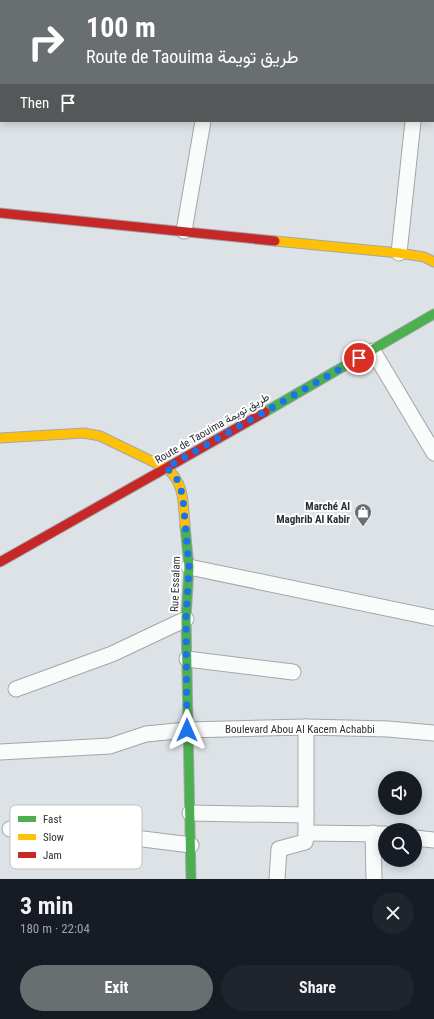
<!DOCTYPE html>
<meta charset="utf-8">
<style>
:root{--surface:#171b24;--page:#20242c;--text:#f1f3f6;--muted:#9ea1a6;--accent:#696e70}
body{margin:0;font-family:"Roboto Condensed",Vazirmatn,sans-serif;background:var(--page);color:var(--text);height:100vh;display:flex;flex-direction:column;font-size:15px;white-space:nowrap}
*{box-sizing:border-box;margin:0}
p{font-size:13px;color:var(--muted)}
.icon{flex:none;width:22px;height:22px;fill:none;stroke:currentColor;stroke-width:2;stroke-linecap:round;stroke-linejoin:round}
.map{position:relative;height:879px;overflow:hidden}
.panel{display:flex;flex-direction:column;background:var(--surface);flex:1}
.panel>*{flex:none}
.hud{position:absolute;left:0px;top:0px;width:434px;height:122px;box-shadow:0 2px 10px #0003;background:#696e70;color:#fff;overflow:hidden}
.buttons{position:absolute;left:378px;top:771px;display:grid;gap:8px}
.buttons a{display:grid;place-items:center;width:44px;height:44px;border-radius:50%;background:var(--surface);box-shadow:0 2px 10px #0003;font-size:20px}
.pin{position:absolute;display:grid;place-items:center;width:34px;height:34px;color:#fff;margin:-17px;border:2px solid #fff;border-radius:50%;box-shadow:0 1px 4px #0007}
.me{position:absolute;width:44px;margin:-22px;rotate:0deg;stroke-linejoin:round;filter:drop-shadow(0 0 3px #0008)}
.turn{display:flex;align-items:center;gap:14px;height:84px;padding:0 20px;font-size:18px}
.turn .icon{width:52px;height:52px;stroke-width:2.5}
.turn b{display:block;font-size:28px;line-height:34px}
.then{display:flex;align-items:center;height:38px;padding:0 20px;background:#0003;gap:8px;font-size:15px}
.round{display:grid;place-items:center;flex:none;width:42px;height:42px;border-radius:21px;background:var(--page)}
.headline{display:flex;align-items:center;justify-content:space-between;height:68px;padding:0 20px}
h1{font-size:24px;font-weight:700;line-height:30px}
.button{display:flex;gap:8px;margin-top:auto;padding:8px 20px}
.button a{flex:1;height:46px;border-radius:24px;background:var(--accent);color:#fff;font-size:16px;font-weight:700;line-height:46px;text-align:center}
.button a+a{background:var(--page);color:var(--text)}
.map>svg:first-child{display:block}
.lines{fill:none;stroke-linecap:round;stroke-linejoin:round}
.street-casing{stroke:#a3a7aa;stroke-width:17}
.fast-casing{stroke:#a3a7aa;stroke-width:11}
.slow-casing{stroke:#a3a7aa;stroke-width:11}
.jam-casing{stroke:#a3a7aa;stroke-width:11}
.street{stroke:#fafbfb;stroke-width:15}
.fast{stroke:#4caf50;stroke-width:9}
.slow{stroke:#ffc107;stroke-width:9}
.jam{stroke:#c62828;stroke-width:9}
.route{stroke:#1a73e8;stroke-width:7;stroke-dasharray:0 12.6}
.labels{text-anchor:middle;stroke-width:4;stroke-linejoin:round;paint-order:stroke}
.street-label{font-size:11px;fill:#2b2f31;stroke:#fff}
.poi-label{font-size:11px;font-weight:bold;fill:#2b2f31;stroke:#fff;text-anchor:end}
.key{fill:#fff;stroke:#bfc1c1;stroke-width:1}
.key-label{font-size:11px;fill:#2b2f31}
</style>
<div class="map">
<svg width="434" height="879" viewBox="0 0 434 879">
<rect width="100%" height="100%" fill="#dce2e5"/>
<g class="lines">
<g class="street-casing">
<g id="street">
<polyline points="123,0 128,1"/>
<polyline points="170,0 170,1"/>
<polyline points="224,1 225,0"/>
<polyline points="427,1 427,0"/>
<polyline points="433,45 434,45"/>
<polyline points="0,89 1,89"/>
<polyline points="184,231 203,121"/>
<polyline points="399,253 413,121"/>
<polyline points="373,351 434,453"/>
<polyline points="189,567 434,618"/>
<polyline points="187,659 293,672"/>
<polyline points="16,689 112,654 186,619"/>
<polyline points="0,752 110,746 146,734 187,730 306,727 388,729 434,733"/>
<polyline points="190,813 306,815"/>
<polyline points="10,829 135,838 191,845"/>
<polyline points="306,833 385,834"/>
<polyline points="373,833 374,879"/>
<polyline points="415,838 434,840"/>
<polyline points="277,879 279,849 305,842 306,839 306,727"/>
</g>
</g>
<g class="fast-casing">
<g id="fast">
<polyline points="265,412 434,314"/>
<polyline points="185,526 189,567 186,619 191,879"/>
</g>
</g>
<g class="slow-casing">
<g id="slow">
<polyline points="275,241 399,253 424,257 434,262"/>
<path d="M 0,438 L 84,433 L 100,436 L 166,468 C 185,482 183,505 185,526"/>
</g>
</g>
<g class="jam-casing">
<g id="jam">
<polyline points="0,213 275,241"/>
<polyline points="0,562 265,412"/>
</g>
</g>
<use href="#street" class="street"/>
<use href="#fast" class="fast"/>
<use href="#slow" class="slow"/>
<use href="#jam" class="jam"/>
</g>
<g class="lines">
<polyline class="route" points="187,730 186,619 189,567 183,499 180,485 174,474 166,468 359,358"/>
</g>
<defs>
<g id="shop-pin" transform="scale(0.9)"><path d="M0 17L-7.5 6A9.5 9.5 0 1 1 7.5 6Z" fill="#696e70" stroke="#fff"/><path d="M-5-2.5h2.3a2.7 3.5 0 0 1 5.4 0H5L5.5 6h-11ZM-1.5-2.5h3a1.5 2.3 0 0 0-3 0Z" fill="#fff"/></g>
</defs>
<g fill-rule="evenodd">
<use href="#shop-pin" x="363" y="512"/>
</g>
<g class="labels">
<g class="street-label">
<text transform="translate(212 428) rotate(-30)" y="4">Route de Taouima طريق تويمة</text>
<text transform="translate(175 584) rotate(-88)" y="4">Rue Essalam</text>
<text x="300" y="733">Boulevard Abou Al Kacem Achabbi</text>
</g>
<g class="poi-label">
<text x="350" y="510">Marché Al<tspan x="350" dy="13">Maghrib Al Kabir</tspan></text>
</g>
</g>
<rect x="10" y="805" width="132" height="64" rx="6" class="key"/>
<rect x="18" y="816" width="18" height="6" fill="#4caf50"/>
<rect x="18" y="834" width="18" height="6" fill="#ffc107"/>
<rect x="18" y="852" width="18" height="6" fill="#c62828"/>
<g class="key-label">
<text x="43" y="823">Fast</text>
<text x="43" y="841">Slow</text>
<text x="43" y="859">Jam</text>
</g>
</svg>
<div class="buttons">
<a><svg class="icon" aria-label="sound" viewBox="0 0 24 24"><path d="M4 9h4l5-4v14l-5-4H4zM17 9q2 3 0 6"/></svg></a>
<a><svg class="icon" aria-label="search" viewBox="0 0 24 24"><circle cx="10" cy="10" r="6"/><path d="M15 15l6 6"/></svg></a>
</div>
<div class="pin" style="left:359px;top:358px;background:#d93025"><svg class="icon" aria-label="arrive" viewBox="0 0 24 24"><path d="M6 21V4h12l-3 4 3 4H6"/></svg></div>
<svg class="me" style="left:187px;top:730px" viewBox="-20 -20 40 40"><path d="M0-17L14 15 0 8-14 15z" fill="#1a73e8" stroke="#fff" stroke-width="4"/></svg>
<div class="hud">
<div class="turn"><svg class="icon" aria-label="right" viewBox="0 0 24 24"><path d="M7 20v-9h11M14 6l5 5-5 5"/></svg><div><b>100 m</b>Route de Taouima طريق تويمة</div></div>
<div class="then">Then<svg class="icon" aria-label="arrive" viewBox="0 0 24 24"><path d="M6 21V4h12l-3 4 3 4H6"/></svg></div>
</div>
</div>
<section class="panel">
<div class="headline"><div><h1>3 min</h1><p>180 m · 22:04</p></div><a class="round"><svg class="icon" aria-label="close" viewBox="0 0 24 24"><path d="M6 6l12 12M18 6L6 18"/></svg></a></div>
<div class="button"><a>Exit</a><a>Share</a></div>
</section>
